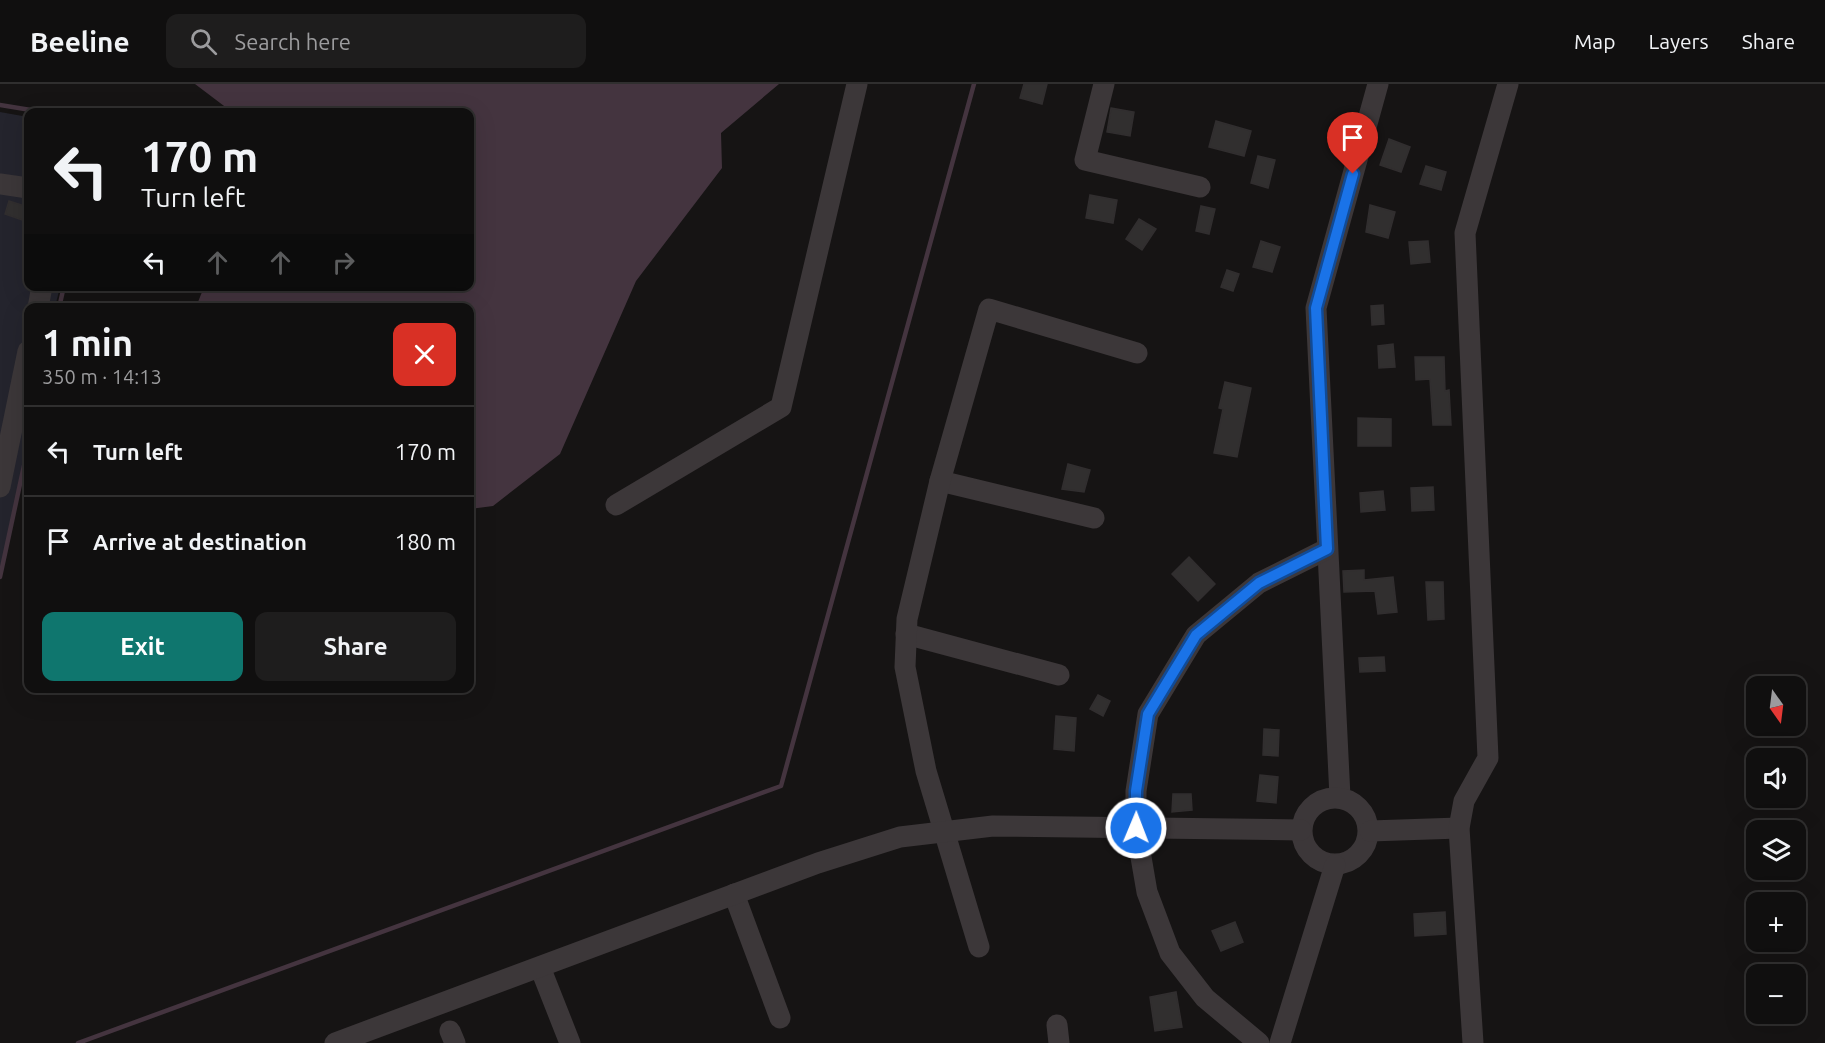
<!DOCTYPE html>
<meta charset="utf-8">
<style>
:root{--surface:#100f0f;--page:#1e1d1d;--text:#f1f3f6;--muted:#9c9c9e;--line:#302f2f;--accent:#0f766e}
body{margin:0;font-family:Ubuntu,sans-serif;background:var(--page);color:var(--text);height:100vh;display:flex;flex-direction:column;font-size:22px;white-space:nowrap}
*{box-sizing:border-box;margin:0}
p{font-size:20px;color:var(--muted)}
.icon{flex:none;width:33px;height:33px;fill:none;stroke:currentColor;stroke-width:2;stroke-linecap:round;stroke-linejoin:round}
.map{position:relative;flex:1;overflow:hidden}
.panel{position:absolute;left:24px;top:219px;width:450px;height:390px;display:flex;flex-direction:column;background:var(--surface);border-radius:12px;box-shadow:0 6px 24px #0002,0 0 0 2px var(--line)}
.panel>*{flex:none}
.hud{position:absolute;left:24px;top:24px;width:450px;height:183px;border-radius:12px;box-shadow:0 6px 24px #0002,0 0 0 2px var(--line);background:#100f0f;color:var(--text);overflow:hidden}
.needle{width:39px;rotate:166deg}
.tools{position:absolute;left:1746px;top:592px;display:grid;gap:12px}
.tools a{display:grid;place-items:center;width:60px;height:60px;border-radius:12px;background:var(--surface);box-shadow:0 6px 24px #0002,0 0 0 2px var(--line);font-size:30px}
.pin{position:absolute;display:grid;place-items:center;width:51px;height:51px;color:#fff;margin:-62px -26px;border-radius:50% 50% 50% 0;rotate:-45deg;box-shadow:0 0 6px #0007}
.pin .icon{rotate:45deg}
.me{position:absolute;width:66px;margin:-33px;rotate:1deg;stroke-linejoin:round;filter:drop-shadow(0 0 4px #0008)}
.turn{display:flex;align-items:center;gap:21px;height:126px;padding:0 18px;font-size:27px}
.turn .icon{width:78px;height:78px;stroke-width:2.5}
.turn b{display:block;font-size:42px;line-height:51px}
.lanes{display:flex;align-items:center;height:57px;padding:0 18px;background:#0003;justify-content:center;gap:30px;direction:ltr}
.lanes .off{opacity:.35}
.round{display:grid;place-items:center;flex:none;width:63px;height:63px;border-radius:12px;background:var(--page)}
.headline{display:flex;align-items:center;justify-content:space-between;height:102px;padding:0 18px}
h1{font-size:36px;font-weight:700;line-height:45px}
.action{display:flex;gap:12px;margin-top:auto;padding:12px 18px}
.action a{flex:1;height:69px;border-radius:12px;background:var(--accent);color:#fff;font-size:24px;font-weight:700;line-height:69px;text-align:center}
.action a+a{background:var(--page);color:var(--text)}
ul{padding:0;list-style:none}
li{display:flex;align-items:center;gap:18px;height:90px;padding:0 18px;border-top:2px solid var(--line)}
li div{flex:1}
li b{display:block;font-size:22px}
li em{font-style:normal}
header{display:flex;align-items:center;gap:36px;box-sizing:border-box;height:84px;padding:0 30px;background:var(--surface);border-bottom:2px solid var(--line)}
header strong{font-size:28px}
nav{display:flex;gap:33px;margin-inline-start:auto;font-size:21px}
.search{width:420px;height:54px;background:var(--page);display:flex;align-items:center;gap:15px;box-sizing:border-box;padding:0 21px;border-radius:12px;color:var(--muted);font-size:22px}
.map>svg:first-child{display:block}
.green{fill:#24242d}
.water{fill:#44343f}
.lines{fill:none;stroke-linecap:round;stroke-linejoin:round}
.stream{stroke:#44343f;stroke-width:4.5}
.building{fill:#312f2f;stroke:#312e2f;stroke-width:1.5}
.minor{stroke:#3c3739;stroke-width:21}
.route-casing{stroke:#114b97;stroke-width:15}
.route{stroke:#1a73e8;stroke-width:10}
</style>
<header>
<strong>Beeline</strong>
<div class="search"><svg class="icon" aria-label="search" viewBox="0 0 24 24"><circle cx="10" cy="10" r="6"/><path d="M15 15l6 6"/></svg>Search here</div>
<nav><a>Map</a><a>Layers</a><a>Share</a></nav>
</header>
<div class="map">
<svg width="1825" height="959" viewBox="0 0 1825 959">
<rect width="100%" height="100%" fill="#161414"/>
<polygon class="green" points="0,28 28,33 28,202 60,203 55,223 28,224 28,354 0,493"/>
<polygon class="water" points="195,0 779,0 721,49 722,84 636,197 560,370 493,422 470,425 470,224 196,223 204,203 470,202 470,28 232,28"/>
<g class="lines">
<g class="stream">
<polyline points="0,21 43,28"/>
<polyline points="59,224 64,202"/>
<polyline points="0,493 28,363"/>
<polyline points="78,959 781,702 974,0"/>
</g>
</g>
<g class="building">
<polygon points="1024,0 1047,0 1042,20 1020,14"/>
<polygon points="1111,24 1134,28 1130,52 1107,48"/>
<polygon points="1216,37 1251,47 1244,72 1209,63"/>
<polygon points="1389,55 1410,63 1401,88 1380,81"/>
<polygon points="1258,72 1275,76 1268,104 1251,99"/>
<polygon points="1426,82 1446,88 1441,106 1420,100"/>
<polygon points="1090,111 1117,116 1113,139 1086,134"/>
<polygon points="9,117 28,123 28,138 5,130"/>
<polygon points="1370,121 1395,128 1388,154 1366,148"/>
<polygon points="1201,122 1215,125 1209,150 1196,147"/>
<polygon points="1139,135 1156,145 1142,166 1126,155"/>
<polygon points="1261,157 1280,163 1272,188 1253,183"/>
<polygon points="1428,157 1430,178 1411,180 1409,158"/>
<polygon points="1227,186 1239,190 1233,207 1221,203"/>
<polygon points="1383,221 1384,240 1372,241 1371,222"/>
<polygon points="1393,260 1395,283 1379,284 1378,262"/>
<polygon points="1415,273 1444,273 1445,307 1449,306 1451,341 1433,341 1430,295 1416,296"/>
<polygon points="1225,298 1251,304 1237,373 1214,369 1223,325 1219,324"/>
<polygon points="1358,334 1391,335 1391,362 1358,362"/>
<polygon points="1068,380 1090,386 1084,408 1062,405"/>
<polygon points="1433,403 1434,426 1412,427 1411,404"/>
<polygon points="1383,407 1385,426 1361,428 1360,409"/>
<polygon points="1189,473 1215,500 1198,517 1172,490"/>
<polygon points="1364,486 1364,496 1393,493 1397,528 1378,530 1375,507 1344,508 1343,487"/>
<polygon points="1426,498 1443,498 1444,535 1428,536"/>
<polygon points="1384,573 1385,587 1360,588 1359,574"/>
<polygon points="1098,611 1110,617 1103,632 1090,625"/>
<polygon points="1056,632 1076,634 1074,667 1054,665"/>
<polygon points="1264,645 1279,646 1278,672 1263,671"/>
<polygon points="1260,691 1278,693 1276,719 1257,717"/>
<polygon points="1173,710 1191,710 1192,726 1172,728"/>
<polygon points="1445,828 1446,850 1415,852 1414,830"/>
<polygon points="1235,838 1243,858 1221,867 1212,847"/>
<polygon points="1176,908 1182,943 1155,947 1150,913"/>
</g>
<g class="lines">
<g class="minor">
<polyline points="1104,0 1085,76 1200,103"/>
<polyline points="0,100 28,104"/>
<polyline points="38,224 42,202"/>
<polyline points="940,397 1094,434"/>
<polyline points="0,403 28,267"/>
<polyline points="616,421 781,323 857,0"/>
<polyline points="906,550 1059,591"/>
<polyline points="1340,713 1316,224 1378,0"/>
<circle cx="1335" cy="747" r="33"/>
<polyline points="1370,747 1459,744"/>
<polyline points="734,810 780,934"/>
<polyline points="979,863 926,687 905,583 907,535 940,397 989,225 1137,269"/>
<polyline points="540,883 570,959"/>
<polyline points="1057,941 1059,959"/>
<polyline points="450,947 455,959"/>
<polyline points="335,959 818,779 900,753 993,742 1301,746"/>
<polyline points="1259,959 1205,914 1170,869 1147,808 1136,744 1136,707 1148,630 1196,551 1259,499 1327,465"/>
<polyline points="1280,959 1335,781"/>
<polyline points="1473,959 1459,744 1464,717 1488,674 1465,149 1508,0"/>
</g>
</g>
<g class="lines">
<g class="route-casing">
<polyline id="route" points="1136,744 1136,707 1148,630 1196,551 1259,499 1327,465 1316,224 1353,90"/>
</g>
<use href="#route" class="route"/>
</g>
</svg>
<div class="tools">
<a><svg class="needle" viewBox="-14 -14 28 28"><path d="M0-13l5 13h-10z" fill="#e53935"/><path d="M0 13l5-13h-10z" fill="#9c9c9e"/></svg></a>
<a><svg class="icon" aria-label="sound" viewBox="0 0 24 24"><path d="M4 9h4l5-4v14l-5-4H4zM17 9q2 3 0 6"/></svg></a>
<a><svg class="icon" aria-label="layers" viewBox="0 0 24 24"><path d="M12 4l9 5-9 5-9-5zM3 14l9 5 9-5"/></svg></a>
<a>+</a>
<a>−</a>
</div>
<div class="pin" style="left:1353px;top:90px;background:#d93025"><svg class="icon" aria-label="arrive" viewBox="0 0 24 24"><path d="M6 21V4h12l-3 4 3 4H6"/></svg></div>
<svg class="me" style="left:1136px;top:744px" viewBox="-20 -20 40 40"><circle r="17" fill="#1a73e8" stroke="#fff" stroke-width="3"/><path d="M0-11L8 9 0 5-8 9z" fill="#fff"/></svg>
<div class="hud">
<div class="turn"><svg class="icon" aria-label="left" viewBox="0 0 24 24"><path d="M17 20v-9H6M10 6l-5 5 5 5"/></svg><div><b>170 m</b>Turn left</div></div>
<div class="lanes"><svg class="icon" aria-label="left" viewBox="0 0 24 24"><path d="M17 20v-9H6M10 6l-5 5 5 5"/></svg><svg class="icon off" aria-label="ahead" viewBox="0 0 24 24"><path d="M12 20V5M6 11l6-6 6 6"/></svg><svg class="icon off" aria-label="ahead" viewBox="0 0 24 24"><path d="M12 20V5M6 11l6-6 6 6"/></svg><svg class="icon off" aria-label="right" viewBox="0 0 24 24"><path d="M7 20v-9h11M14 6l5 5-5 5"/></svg></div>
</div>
<section class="panel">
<div class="headline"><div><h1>1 min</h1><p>350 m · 14:13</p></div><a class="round" style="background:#d93025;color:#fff"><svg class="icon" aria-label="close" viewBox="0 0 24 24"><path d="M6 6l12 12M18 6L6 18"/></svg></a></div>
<ul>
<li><svg class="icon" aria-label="left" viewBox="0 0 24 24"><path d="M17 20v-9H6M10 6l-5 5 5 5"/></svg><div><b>Turn left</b></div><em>170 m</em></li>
<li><svg class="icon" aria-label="arrive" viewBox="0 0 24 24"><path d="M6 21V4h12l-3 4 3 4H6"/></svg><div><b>Arrive at destination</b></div><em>180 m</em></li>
</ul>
<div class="action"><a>Exit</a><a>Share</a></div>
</section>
</div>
